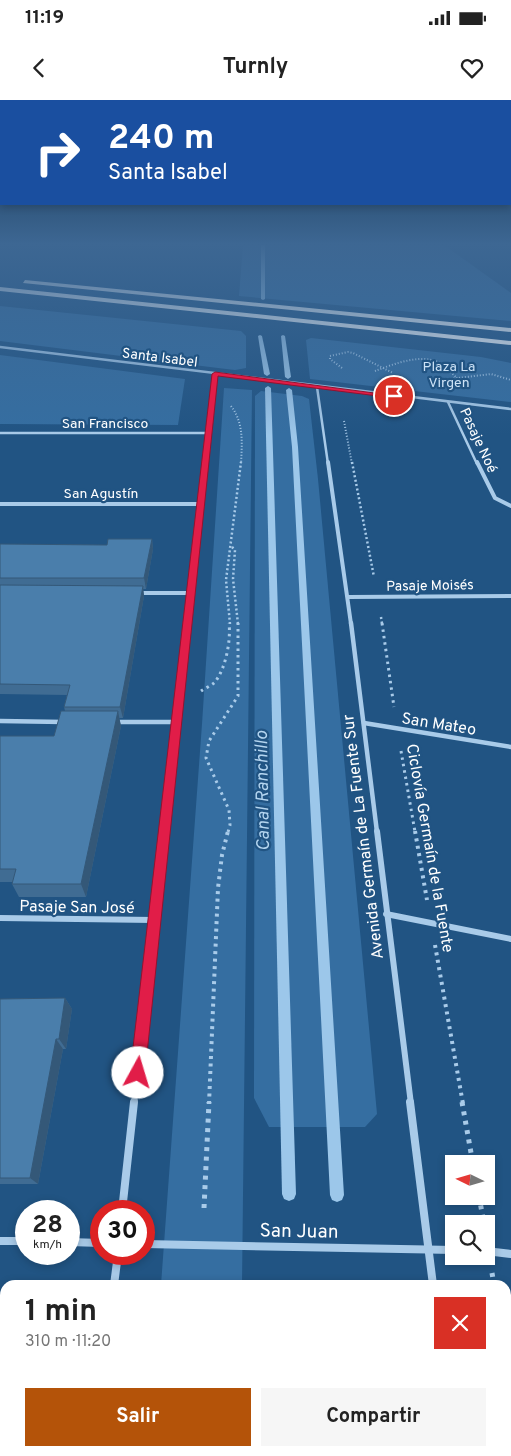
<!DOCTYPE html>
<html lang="es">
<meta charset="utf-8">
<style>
:root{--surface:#fff;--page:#f6f6f6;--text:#222;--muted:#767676;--accent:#b45309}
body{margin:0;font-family:Overpass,sans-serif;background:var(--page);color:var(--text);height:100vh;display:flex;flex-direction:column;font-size:19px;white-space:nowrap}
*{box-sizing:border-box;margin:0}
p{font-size:16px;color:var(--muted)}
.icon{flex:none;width:28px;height:28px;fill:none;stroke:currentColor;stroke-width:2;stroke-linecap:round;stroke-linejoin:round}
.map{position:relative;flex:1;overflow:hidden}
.side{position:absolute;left:0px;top:1180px;width:511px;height:176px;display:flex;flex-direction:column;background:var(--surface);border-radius:15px 15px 0 0;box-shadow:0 2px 8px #0003}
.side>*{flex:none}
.top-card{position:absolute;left:0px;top:0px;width:511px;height:105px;box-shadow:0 2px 8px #0003;background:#1a4fa0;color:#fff;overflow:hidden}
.needle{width:32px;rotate:275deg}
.tools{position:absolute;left:445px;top:1055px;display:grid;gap:10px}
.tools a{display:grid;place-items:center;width:50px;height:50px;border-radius:0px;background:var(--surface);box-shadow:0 2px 8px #0003;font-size:25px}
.speed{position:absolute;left:15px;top:1100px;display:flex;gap:10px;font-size:25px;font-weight:700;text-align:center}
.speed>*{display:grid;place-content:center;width:65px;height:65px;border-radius:50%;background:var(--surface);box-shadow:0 2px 8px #0003;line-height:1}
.speed small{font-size:12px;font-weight:400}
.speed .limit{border:8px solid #d22;background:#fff;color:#111}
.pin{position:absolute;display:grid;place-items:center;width:42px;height:42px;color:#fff;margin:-21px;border:2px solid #fff;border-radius:50%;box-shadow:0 1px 5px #0007}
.me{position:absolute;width:55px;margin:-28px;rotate:6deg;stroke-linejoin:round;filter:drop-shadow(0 0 4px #0008)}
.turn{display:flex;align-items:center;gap:18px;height:105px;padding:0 25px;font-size:22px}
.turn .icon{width:65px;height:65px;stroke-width:2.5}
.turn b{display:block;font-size:35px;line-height:42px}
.round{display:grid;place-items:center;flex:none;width:52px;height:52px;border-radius:0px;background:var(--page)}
.overview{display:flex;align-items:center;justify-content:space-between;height:85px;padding:0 25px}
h1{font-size:30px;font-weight:700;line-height:38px}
.button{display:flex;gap:10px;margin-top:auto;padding:10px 25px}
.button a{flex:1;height:58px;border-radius:0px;background:var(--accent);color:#fff;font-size:20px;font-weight:700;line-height:58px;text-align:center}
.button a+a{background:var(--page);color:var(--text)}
.status{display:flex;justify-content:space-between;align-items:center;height:35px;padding:0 25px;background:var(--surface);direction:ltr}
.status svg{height:14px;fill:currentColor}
header{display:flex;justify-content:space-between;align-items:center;height:65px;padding:0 25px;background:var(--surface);font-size:22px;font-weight:700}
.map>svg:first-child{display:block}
.green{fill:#356ea1}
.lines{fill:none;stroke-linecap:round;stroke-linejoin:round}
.stream{fill:#9cc7ea;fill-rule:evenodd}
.path-far4{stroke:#a9cbe9;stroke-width:2;stroke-dasharray:1 2;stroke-linecap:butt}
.path-far3{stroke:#a9cbe9;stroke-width:2.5;stroke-dasharray:2 2.5;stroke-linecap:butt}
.path-far2{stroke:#a9cbe9;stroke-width:3;stroke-dasharray:2.5 4;stroke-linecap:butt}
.path-far1{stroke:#a9cbe9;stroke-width:4;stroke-dasharray:3 4.5;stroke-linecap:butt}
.path{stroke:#a9cbe9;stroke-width:5;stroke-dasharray:4 5.5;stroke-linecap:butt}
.minor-far4{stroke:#a9cbe9;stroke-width:2.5}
.minor-far3{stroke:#a9cbe9;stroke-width:4}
.minor-far2{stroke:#a9cbe9;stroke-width:4.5}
.minor-far1{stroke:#a9cbe9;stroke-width:6}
.minor{stroke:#a9cbe9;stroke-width:8}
.motorway{fill:#fff;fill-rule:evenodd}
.wall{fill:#406c93}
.shaded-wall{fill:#345878}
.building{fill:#4a7eab;stroke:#345878}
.route{fill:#e11d48;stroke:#92132f}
.labels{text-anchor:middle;stroke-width:4.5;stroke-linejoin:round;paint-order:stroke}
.far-street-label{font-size:14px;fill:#fff;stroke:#215483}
.far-park-label{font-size:14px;fill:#cde3f7;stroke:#215483}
.street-label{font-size:16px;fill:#fff;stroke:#215483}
.water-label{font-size:18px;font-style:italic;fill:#b4d5f0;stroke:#215483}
.near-street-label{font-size:19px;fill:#fff;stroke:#215483}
</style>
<div class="status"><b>11:19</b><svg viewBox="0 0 49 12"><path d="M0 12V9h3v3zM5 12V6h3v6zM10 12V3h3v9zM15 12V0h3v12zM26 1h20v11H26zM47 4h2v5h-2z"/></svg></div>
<header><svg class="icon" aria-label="back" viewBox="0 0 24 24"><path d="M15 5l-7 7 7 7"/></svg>Turnly<svg class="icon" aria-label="heart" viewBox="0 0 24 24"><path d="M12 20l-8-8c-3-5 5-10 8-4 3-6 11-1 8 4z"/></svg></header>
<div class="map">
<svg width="511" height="1356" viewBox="0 0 511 1356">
<rect width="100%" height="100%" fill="#215483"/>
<g class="green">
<polygon points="243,145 444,145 511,193 511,221 239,196"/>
<polygon points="0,206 241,231 246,236 246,268 235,270 218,268 0,241"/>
<polygon points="311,238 481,257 511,263 511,302 310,279 306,240"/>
<polygon points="0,255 185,279 178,325 0,324"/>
<polygon points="224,288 252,290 242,1185 161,1185 202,624"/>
<polygon points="261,291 302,296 309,299 318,379 377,1014 365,1027 269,1027 254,998 255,296"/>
<rect x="149" y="1351" width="92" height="5"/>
</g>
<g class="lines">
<g class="stream">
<polygon points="261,145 265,145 265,199 263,200 261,199"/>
<polygon points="260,235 262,236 270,274 267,276 264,274 258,236"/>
<polygon points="283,235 285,236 291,277 288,279 285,277 281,236"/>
<polygon points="268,286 271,288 296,1094 294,1099 289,1101 284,1099 282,1094 265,288"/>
<polygon points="289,288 292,290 298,347 344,1095 342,1100 337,1102 332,1100 330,1095 292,347 286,290"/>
<polygon points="284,1351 302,1351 303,1356 285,1356"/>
<polygon points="344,1351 362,1351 363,1356 345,1356"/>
</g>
<g class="path-far4">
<polyline points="342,268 330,259 330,256 348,252 353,253 393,273"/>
<path d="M 375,271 C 394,264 421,253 440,263 C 447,267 452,274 458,279"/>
<polyline points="450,279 491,274 511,280"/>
<path d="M 231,306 C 244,323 242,343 241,364"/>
<polyline points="344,321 352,364"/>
</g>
<g class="path-far3">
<polyline points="352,362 374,477"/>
<polyline points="232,447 235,450 233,479 238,524"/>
<polyline points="381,517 382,524"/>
<polyline points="230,524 226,480 241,362"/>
</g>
<g class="path-far2">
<polyline points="382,523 394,607"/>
<path d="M 201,591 C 205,588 211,586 215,582 C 226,568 231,540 229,523"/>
<polyline points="401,651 415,732"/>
<polyline points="228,732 230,725 229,710 206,658 209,641 238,596 238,523"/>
</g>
<g class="path-far1">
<polyline points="415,731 427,800"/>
<polyline points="435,845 463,1004"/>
<polyline points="209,1004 218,788 222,755 228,731"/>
</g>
<g class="path">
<polyline points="462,1002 473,1064"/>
<polyline points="479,1096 484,1124"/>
<polyline points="204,1108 209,1002"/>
<polyline points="492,1173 494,1185"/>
<polyline points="506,1256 511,1283"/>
<polyline points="163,1356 164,1351"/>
</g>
<g class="minor-far4">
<polyline points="0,247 511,309"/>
<polyline points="317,287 328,364"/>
<polyline points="448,302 477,364"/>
<polyline points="0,333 210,333"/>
<polyline points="205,364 215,274"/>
</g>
<g class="minor-far3">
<polyline points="328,362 351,524"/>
<polyline points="477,362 495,398 511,406"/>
<polyline points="0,404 201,404"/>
<polyline points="139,493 191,493"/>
<polyline points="348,497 511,496"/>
<polyline points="187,524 205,362"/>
</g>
<g class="minor-far2">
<polyline points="351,523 377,732"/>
<polyline points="0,621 64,622"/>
<polyline points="115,622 177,622"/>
<polyline points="364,623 511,647"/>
<polyline points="164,732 187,523"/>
</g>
<g class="minor-far1">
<polyline points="377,731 411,1004"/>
<polyline points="386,814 511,839"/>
<polyline points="0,818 154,820"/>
<polyline points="134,1004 164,731"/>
</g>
<g class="minor">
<polyline points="410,1002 433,1185"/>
<polyline points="122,1111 134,1002"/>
<polyline points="0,1141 26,1141"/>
<polyline points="69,1142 101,1143"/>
<polyline points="144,1144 454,1150"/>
<polyline points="486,1151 511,1154"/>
<polyline points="114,1185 118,1154"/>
<polyline points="454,1351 454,1356"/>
<polyline points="95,1356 96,1351"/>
</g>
<g class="motorway">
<polygon points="25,180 511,228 511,232 23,183"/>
<polygon points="0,187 511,241 511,245 0,191"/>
</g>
</g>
<g class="wall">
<polygon points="152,439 153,449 146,489 143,489 144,496 123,618 119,618 121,626 86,797 19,797 12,784 12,782 0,782 0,636 54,636 65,611 64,607 67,595 0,594 0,444 107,445"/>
<polygon points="65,898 72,909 66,949 63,949 38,1084 0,1084 0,899"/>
</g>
<g class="shaded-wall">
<polygon points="152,439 153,449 146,489 144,478"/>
<polygon points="143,486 144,496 123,618 120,607"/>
<polygon points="118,611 121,626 86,797 81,784"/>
<polygon points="65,898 72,909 66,949 59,939"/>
<polygon points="56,939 63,949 38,1084 30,1078"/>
<polygon points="5,1213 5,1279 0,1309 0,1242"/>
</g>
<g class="building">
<polygon points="108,439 152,439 144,478 0,478 0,444 107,445"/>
<polygon points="0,485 143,486 120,607 64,607 70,585 0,584"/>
<polygon points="61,611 118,611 81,784 12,784 16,769 0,769 0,636 54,636"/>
<polygon points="65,898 59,939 56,939 30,1078 0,1078 0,899"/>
<polygon points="0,1212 5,1212 0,1242"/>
</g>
<linearGradient id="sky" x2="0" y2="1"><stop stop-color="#122e48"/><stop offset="0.43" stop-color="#3d6793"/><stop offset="1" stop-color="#3d6793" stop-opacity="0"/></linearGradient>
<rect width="511" height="335" fill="url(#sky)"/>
<polygon class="route" points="215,272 397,296 394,298 218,276 145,973 143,978 138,981 132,978 130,973 212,274"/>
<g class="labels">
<g class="far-street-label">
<text transform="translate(160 257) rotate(7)" y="5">Santa Isabel</text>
<text x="105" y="328">San Francisco</text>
<text transform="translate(479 340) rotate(65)" y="5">Pasaje Noé</text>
<text x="101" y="398">San Agustín</text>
<text transform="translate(430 485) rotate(-1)" y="5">Pasaje Moisés</text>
</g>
<g class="far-park-label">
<text x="449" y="271">Plaza La<tspan x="449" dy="16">Virgen</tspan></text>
</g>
<g class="street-label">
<text transform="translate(439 623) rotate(9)" y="6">San Mateo</text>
<text transform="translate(362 737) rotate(-97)" y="6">Avenida Germaín de La Fuente Sur</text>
<text transform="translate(431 748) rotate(80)" y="6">Ciclovía Germaín de la Fuente</text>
<text transform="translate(77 806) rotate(1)" y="6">Pasaje San José</text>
</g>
<g class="water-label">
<text transform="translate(262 691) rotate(-91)" y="6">Canal Ranchillo</text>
</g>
<g class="near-street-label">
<text transform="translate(299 1130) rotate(1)" y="7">San Juan</text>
</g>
</g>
</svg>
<div class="tools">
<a><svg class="needle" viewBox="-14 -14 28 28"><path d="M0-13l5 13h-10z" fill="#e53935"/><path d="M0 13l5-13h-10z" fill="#767676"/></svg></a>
<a><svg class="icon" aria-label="search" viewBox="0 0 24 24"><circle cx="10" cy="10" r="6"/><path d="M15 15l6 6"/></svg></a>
</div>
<div class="speed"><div>28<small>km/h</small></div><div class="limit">30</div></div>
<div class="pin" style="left:394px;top:296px;background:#d93025"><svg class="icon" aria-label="arrive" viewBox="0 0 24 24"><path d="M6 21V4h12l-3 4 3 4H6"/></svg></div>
<svg class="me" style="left:138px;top:973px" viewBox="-20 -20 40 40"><circle r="19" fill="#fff"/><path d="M0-13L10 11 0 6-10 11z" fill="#e11d48"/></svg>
<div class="top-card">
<div class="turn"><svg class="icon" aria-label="right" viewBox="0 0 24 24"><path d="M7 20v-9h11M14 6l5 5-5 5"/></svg><div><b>240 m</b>Santa Isabel</div></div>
</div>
<section class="side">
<div class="overview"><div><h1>1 min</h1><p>310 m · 11:20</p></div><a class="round" style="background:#d93025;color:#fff"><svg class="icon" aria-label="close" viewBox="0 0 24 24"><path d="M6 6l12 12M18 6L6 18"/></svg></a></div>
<div class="button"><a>Salir</a><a>Compartir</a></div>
</section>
</div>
